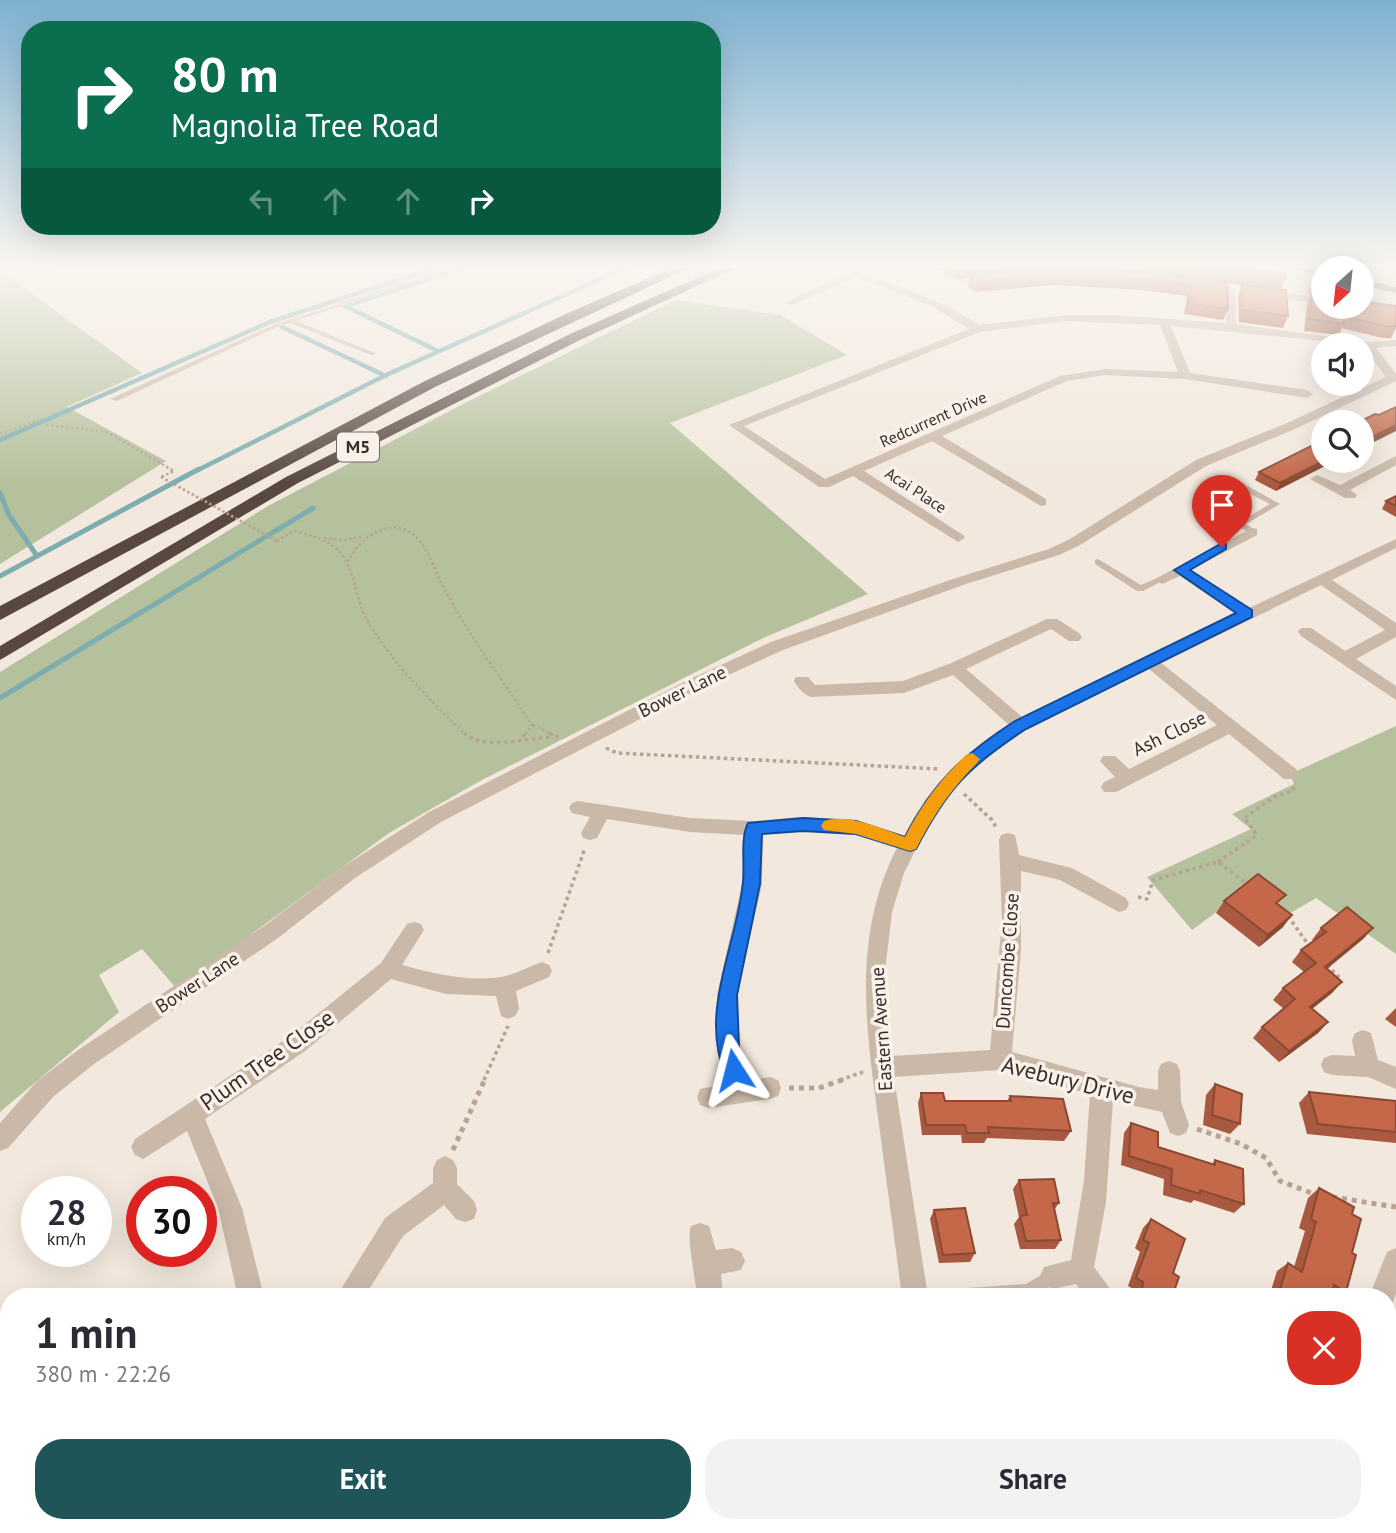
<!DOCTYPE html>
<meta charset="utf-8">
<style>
:root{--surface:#fff;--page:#f2f2f3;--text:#2b2b33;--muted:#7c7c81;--accent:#1f5559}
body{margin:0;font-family:"PT Sans",sans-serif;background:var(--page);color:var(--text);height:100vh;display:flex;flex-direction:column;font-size:26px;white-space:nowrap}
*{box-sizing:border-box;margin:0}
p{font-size:23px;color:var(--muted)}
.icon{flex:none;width:38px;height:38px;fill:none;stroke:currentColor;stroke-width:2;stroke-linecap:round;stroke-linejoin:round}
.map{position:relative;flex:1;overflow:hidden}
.side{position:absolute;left:0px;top:1288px;width:1396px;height:245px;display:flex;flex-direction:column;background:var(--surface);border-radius:28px 28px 0 0;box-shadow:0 7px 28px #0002}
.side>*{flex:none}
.top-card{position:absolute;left:21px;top:21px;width:700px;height:214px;border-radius:28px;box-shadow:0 7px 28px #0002;background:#0b6e4f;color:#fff;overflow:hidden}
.needle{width:46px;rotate:207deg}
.fabs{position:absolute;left:1311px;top:256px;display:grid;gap:14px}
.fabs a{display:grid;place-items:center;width:63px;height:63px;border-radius:50%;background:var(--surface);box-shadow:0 7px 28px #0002;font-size:35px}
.speed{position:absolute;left:21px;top:1176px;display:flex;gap:14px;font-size:35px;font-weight:700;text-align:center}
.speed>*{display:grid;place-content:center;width:91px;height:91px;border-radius:50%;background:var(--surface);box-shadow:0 7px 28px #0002;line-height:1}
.speed small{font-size:18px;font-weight:400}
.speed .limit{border:10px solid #d22;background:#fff;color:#111}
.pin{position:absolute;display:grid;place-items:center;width:60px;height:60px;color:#fff;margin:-72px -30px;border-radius:50% 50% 50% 0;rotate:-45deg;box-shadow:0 0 7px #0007}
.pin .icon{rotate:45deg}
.me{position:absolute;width:77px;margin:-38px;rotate:351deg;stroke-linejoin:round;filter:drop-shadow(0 0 5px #0008)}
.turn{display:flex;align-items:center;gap:24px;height:147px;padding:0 35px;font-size:32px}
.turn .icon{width:91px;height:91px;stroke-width:2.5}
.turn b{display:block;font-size:49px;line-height:60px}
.lanes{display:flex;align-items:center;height:66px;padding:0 35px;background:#0003;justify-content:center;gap:35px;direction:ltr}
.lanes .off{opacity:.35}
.round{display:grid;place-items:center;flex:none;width:74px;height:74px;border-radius:28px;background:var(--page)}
.summary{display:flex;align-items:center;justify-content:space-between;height:119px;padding:0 35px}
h1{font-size:42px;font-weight:700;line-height:52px}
.cta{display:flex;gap:14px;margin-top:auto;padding:14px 35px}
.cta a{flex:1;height:80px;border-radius:28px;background:var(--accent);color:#fff;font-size:28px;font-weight:700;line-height:80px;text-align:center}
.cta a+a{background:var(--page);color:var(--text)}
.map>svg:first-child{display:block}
.green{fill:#b5c19d}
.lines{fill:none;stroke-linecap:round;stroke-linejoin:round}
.stream-far1{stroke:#7cadaf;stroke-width:4.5}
.stream{stroke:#7cadaf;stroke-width:5}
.path-far2{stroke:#b6a393;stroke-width:2.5;stroke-dasharray:2.5 2.5;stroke-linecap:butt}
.path-far1{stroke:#b6a393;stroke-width:3.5;stroke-dasharray:3.5 3.5;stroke-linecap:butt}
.path{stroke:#b6a393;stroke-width:5;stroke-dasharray:5 5;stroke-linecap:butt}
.lane{fill:#cab9a9;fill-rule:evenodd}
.street{fill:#cab9a9;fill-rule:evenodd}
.primary{fill:#79655a;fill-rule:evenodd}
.highway{fill:#584840;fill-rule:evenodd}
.path-bridge{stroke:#b6a393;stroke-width:2.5;stroke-dasharray:2.5 2.5;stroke-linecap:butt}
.wall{fill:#a9593f}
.shaded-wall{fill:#8a4933}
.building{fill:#c56849;stroke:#8a4933;stroke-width:2}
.route{fill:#1a73e8;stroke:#114b97;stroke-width:2}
.slow{fill:#f59e0b}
.labels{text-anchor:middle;stroke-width:7;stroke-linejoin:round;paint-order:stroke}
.far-street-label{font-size:16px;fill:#382e29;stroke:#faf2ea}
.shield{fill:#faf2ea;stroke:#726963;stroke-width:2}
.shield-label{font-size:18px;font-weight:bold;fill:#382e29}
.street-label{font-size:19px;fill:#382e29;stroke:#faf2ea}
.near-street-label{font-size:23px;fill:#382e29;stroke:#faf2ea}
</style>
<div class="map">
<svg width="1396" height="1533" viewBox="0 0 1396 1533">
<rect width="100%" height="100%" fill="#f2e8dd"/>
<g class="green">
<polygon points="0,271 142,373 67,407 166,461 0,564"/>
<polygon points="676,300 780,315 847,355 670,423 868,594 761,639 480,781 389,833 177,989 142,949 99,975 119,1012 0,1112 0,672 268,506 465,403"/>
<polygon points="1396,726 1396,954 1316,898 1287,915 1250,887 1192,930 1147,877 1251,829 1232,814 1294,784 1290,774"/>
</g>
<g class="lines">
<g class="stream-far1">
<polyline points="282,327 386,376"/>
<polyline points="438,351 345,306 463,268"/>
<polyline points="0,440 270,322 435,268"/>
<polyline points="196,471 386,375 625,268"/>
</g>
<g class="stream">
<polyline points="0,493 9,515 37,556"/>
<polyline points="0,576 199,469"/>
<polyline points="0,698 313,508"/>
</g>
<g class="path-far2">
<polyline points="0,434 38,420 46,425 107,432 174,471 161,477"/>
<polyline points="324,538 346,540 364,536"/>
<path d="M 277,541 L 294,531 C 310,535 326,539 338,550 C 355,567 355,599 367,620 C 392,663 430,700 466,735"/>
<path d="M 348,562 C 357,541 384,519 408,531 C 425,540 432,564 440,580 C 465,631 501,677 532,725 L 525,735"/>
<polyline points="533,725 553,735"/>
</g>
<g class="path-far1">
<path d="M 464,733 C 484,751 527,738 552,737"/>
<polyline points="549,733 558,737"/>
<polyline points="523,737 526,733"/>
<polyline points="606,748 617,753 940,769"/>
<polyline points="964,794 992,820 997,829"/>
<polyline points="1218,862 1257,835 1244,818 1274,797 1293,791 1294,787"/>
<polyline points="1138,897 1147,899 1153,880 1218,862 1249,885"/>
<polyline points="1288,916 1310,947"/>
<polyline points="548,953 585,848"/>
<polyline points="1327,965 1342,980"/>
<polyline points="484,1080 508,1026"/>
<polyline points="840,1080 863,1072"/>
</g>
<g class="path">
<polyline points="789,1088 819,1088 845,1079"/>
<polyline points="1197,1129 1241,1144 1266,1158 1280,1181 1314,1194"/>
<polyline points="453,1150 485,1079"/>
<polyline points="1332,1197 1396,1207"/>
</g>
<g class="lane">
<polygon points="446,268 456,268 296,321 375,353 375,355 371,355 290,323 277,327 117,401 110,399 273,325"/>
<polygon points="1227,478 1233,478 1280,504 1246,524 1255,530 1255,534 1249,534 1236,524 1270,504 1227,482"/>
<polygon points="1098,559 1141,585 1162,576 1166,579 1143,591 1137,591 1095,564 1095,560"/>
<polygon points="1053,1268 1058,1271 1061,1276 1058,1281 1033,1297 945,1297 948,1292 953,1289 1026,1284"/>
</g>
<g class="street">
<path d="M 856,270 L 941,303 L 980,325 L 1067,315 L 1115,315 L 1226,323 L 1225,291 L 1200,286 C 1208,281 1227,284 1235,289 L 1236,324 L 1368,342 L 1396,340 L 1396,346 L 1376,348 L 1396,374 L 1396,381 L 1295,429 L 1206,466 L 1080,545 L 1059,555 L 966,584 L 783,650 L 700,688 L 441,822 L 355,878 L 278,938 L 94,1064 L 53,1097 L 8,1148 L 0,1151 L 0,1123 L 37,1081 L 78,1050 L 264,926 L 341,868 L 429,812 L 688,680 L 771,642 L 956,578 L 1049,549 L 1070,539 L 1196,460 L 1287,423 L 1386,377 L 1362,345 L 1171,326 L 1190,373 L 1307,390 L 1313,394 L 1307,398 L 1185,379 L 1105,375 L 1067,381 L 942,436 L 1046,499 L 1046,505 L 1041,506 L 932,441 L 864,471 L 963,535 L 965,538 L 958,542 L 853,476 L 829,487 L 819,487 L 729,425 L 969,329 L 933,307 L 856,277 L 792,305 L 783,303 ZM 1067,321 L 1160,325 L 1178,372 L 1105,369 L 1060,376 L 825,479 L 744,426 L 980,332 Z"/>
<polygon points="993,274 998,277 997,279 963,285 958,282"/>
<polygon points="1265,291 1323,298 1323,304 1261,296 1260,294"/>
<polygon points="1396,456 1396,465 1350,490 1357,495 1355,498 1345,498 1310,479 1317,475 1340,485"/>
<path d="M 1252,528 L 1257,529 L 1257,535 L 1191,570 L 1249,608 L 1396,539 L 1396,548 L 1332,580 L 1396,623 L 1396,637 L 1356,659 L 1396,686 L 1396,700 L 1301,636 L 1298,632 L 1301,628 L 1311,628 L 1345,651 L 1385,630 L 1321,585 L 1161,663 L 1296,769 L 1299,774 L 1296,779 L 1284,779 L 1229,734 L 1116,792 L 1104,792 L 1101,787 L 1104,782 L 1115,777 L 1100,761 L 1103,756 L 1115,756 L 1129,769 L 1217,725 L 1149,669 L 1026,729 L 969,771 L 932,817 L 904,873 L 892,912 L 884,980 L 892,1056 L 990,1050 L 1002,922 L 999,840 L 1001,835 L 1008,833 L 1015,835 L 1019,855 L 1072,868 L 1126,898 L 1129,904 L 1126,910 L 1119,912 L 1060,880 L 1021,871 L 1021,950 L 1012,1052 L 1139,1087 L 1158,1090 L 1158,1071 L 1161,1064 L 1169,1061 L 1177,1064 L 1180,1071 L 1181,1102 L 1189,1125 L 1186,1133 L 1178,1136 L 1170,1133 L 1162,1112 L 1113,1101 L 1106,1202 L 1094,1267 L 1116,1297 L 1086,1297 L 1076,1284 L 1053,1289 L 1044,1285 L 1040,1276 L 1044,1267 L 1071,1260 L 1084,1180 L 1090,1094 L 1000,1070 L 894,1077 L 928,1297 L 902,1297 C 895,1242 887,1187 880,1132 C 867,1035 850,939 897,848 L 856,835 L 803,831 L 763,834 L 762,884 L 737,995 L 740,1047 L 748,1081 L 770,1077 L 778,1080 L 781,1088 L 778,1096 L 770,1099 L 708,1108 L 700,1105 L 697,1097 L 700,1089 L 726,1084 L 718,1047 L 717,995 L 742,884 L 744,835 L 690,832 L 607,819 L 597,838 L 590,840 L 583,838 L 581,833 L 590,817 L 572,813 L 569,808 L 572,803 L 578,801 L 690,818 L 754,821 L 803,817 L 856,821 L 904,836 C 934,779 957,761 1009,725 L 953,675 L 904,693 L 811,697 C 803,694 798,688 794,681 L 796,677 L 808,677 L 815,685 L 903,681 L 949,664 L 1047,619 L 1057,619 L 1079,633 L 1082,637 L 1079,641 L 1069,641 L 1051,629 L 966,669 L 1022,717 L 1237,614 L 1180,576 L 1162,584 L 1155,579 Z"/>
<path d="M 414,922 L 421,924 L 424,930 L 402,965 C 435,974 472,983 506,976 C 518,973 530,966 542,962 L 549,965 L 552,971 L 549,977 L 516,991 L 519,1009 L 515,1016 L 508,1019 L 501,1016 L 496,996 L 446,994 L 391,979 L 305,1051 L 205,1119 L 242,1208 L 264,1297 L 238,1297 L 218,1208 L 187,1131 L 143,1159 L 135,1155 L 131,1147 L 135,1139 L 289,1037 L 381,963 L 407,924 Z"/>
<polygon points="1363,1030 1371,1033 1378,1060 1396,1067 1396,1089 1368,1077 1332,1075 1324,1072 1321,1065 1324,1058 1332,1055 1355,1056 1352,1040 1355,1033"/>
<polygon points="445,1156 453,1160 457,1168 457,1184 474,1201 477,1210 474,1219 465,1222 456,1219 444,1205 403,1236 364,1297 336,1297 385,1218 433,1183 433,1168 437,1160"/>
<path d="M 700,1223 L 709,1226 L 716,1250 L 732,1248 L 741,1252 L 745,1261 L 741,1270 L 721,1274 L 723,1297 L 697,1297 C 696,1280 686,1239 691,1226 Z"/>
<polygon points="1396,1248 1396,1294 1391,1306 1388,1307 1388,1297 1369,1297 1387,1252"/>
<polygon points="4,1381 9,1383 9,1443 0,1447 0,1383"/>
<polygon points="50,1524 81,1524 78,1533 46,1533"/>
<polygon points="414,1524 444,1524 443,1533 413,1533"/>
<polygon points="936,1524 965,1524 967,1533 937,1533"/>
</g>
<g class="primary">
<polygon points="1295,268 1323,270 1323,276 1297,270"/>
<polygon points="1362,279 1396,287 1396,293 1362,285"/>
</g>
<g class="highway">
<polygon points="672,268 689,268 435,387 0,620 0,606 425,381 568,313"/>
<polygon points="719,268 736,268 580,340 298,483 0,660 0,646 286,477 570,334"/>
</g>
<polyline class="path-bridge" points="161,477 277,541"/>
</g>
<g class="wall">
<polygon points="935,268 1015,268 1002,271 1085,268 1243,268 1285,279 1281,290 1288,316 1283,328 1239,322 1238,296 1242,285 1227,283 1228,309 1223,320 1184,314 1187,296 1142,290 1054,285 975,292 968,287 970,277 957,280"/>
<polygon points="1313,279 1323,280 1323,306 1396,306 1396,328 1391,338 1382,338 1342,328 1339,335 1304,331 1307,305 1311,294 1308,293 1308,290"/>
<polygon points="1323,440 1276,491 1255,480 1259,472"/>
<polygon points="1396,496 1396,517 1382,509 1386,501"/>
<polygon points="1224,901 1279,905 1283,927 1259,947 1216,913"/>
<polygon points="1321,928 1373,928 1363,939 1327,969 1332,993 1312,1009 1328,1022 1318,1033 1279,1062 1253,1038 1262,1027 1284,1009 1273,1000 1283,988 1304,972 1292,962 1301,950 1314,941 1312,940"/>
<polygon points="1396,1008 1396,1027 1385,1019"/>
<polygon points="1215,1084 1240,1124 1230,1134 1203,1125 1206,1095"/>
<polygon points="1309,1092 1396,1101 1396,1143 1307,1134 1299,1103"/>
<polygon points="921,1093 945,1101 1007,1101 1010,1096 1071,1131 1064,1141 987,1138 984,1143 962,1143 961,1135 922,1135 918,1103"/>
<polygon points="1131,1123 1158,1147 1212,1164 1215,1160 1244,1204 1234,1213 1194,1200 1191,1203 1163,1195 1164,1179 1121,1165 1124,1133"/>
<polygon points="1019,1180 1059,1203 1054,1210 1061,1240 1055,1249 1020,1249 1014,1224 1019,1217 1013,1189"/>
<polygon points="1319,1188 1352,1214 1352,1253 1346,1292 1340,1297 1269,1297 1277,1271 1288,1263 1294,1267 1305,1231 1299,1228 1308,1198"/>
<polygon points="934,1210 975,1253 970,1262 939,1263 930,1219"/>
<polygon points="1151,1219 1173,1273 1172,1297 1134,1297 1135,1290 1128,1286 1140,1252 1135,1248 1143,1228"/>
<polygon points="1396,1340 1396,1383 1388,1378 1388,1364 1393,1342"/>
<polygon points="982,1524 1143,1524 1146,1533 983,1533"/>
<polygon points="1237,1524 1306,1524 1306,1533 1227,1533 1229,1527"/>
</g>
<g class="shaded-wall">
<polygon points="962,268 1015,268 971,277 970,276 970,277 957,280 959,269"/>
<polygon points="1396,425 1396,431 1362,448 1362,442"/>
<polygon points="1325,460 1337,460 1276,491 1280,483"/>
<polygon points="1292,915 1283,927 1259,947 1268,935"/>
<polygon points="1373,928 1363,939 1315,978 1325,967"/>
<polygon points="1342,982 1332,993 1300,1018 1310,1007"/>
<polygon points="1328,1022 1318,1033 1279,1062 1289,1051"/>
</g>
<g class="building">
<polygon points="1019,268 1082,268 1128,271 1227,282 1228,309 1188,303 1191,285 1145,279 1057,274 978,281 970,276"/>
<polygon points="1199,268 1243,268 1285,273 1285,279"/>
<polygon points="1313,279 1323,280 1323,284 1313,282"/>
<polygon points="1242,285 1286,290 1288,316 1243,310"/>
<polygon points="1312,294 1323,295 1323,306 1362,306 1362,301 1396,306 1396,326 1388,327 1343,316 1344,324 1309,319"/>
<polygon points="1396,407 1396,425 1362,442 1362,422 1359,422 1375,414 1379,415"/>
<polygon points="1323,440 1323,460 1325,460 1280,483 1259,472"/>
<polygon points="1396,496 1396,506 1386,501"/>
<polygon points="1258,874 1286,895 1276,903 1292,915 1268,935 1224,901"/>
<polygon points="1347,907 1373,928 1325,967 1342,982 1310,1007 1328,1022 1289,1051 1262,1027 1295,999 1283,988 1316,963 1301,950 1326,932 1321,928"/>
<polygon points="1215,1084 1242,1094 1240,1124 1212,1115"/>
<polygon points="1309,1092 1396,1101 1396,1132 1318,1124"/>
<polygon points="921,1093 943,1093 945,1101 1011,1101 1010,1096 1063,1099 1071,1131 988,1127 989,1133 967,1133 965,1125 926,1125"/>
<polygon points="1131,1123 1158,1132 1158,1147 1215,1165 1215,1160 1243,1169 1244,1204 1200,1190 1200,1194 1171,1185 1172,1169 1129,1156"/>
<polygon points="1054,1179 1059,1203 1053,1203 1061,1240 1026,1241 1020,1216 1027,1215 1019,1180"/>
<polygon points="1319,1188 1354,1207 1352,1214 1361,1219 1352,1253 1356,1255 1346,1292 1334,1285 1331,1297 1280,1297 1278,1296 1288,1263 1302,1272 1316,1222 1311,1219"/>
<polygon points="965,1208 975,1253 943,1255 934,1210"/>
<polygon points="1151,1219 1185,1239 1173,1273 1179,1277 1172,1297 1141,1297 1143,1282 1136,1278 1149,1243 1143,1240"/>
<polygon points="872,1291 874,1297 845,1297"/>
<polygon points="989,1524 1143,1524 1146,1533 990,1533"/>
<polygon points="1240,1524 1242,1524 1250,1530 1252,1524 1306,1524 1308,1525 1306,1533 1238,1533"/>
</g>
<linearGradient id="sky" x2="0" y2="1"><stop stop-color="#7db1d1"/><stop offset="0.55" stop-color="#f9f5f0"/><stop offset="1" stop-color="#f9f5f0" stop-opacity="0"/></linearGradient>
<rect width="1396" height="483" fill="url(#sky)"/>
<path class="route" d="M 1222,543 L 1226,544 L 1226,549 L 1190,570 L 1252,610 L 1252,617 L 1026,729 C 969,766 947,789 916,849 L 910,851 L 856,834 L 803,831 L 762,834 L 760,884 L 737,995 L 739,1047 L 744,1070 L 741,1076 L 734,1079 L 726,1076 C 698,1012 737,946 743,882 C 745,864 740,839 748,823 L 803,818 L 856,821 L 905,837 C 933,782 964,754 1015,721 L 1236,613 L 1174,570 Z"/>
<path class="slow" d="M 972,753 L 980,759 L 977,763 C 948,793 935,813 916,849 L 910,851 L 856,834 L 824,830 L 821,826 L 824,821 C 849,813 881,829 905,837 C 922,804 940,780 966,755 Z"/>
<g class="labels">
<g class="far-street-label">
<text transform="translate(933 419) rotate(-24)" y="6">Redcurrent Drive</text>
<text transform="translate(916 490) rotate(33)" y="6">Acai Place</text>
</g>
<rect class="shield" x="337" y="432.5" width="42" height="29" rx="5"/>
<g class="shield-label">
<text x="358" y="453">M5</text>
</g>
<g class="street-label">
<text transform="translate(682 691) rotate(-26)" y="7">Bower Lane</text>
<text transform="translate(1169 733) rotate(-26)" y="7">Ash Close</text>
<text transform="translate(1007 961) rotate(-86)" y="7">Duncombe Close</text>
<text transform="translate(197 982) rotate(-33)" y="7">Bower Lane</text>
<text transform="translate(881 1029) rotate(-94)" y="7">Eastern Avenue</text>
</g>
<g class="near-street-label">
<text transform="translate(267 1060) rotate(-35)" y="8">Plum Tree Close</text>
<text transform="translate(1068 1080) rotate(14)" y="8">Avebury Drive</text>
</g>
</g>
</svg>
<div class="fabs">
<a><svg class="needle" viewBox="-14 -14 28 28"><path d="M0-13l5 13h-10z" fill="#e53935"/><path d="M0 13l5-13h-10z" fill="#7c7c81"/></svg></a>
<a><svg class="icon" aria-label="sound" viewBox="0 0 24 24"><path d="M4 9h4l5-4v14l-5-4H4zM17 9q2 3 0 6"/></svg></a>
<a><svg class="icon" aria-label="search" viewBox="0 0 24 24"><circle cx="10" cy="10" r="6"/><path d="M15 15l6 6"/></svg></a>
</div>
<div class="speed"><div>28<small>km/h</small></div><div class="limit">30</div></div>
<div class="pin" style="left:1222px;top:547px;background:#d93025"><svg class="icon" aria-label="arrive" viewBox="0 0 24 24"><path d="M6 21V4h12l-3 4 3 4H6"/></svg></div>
<svg class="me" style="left:734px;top:1070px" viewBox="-20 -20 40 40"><path d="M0-17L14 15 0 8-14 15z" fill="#1a73e8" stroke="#fff" stroke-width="4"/></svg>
<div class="top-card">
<div class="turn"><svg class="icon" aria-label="right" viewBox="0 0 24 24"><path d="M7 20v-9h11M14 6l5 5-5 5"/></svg><div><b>80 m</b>Magnolia Tree Road</div></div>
<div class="lanes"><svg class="icon off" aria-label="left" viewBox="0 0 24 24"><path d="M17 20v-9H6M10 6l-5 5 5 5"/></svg><svg class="icon off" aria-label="ahead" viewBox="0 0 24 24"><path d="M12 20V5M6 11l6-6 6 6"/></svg><svg class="icon off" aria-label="ahead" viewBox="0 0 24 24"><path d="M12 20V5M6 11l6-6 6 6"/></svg><svg class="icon" aria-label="right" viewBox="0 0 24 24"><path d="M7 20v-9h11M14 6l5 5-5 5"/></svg></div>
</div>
<section class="side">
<div class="summary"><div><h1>1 min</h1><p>380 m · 22:26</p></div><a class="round" style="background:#d93025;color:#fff"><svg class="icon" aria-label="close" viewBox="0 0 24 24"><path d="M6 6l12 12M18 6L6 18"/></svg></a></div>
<div class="cta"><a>Exit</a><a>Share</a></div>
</section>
</div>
